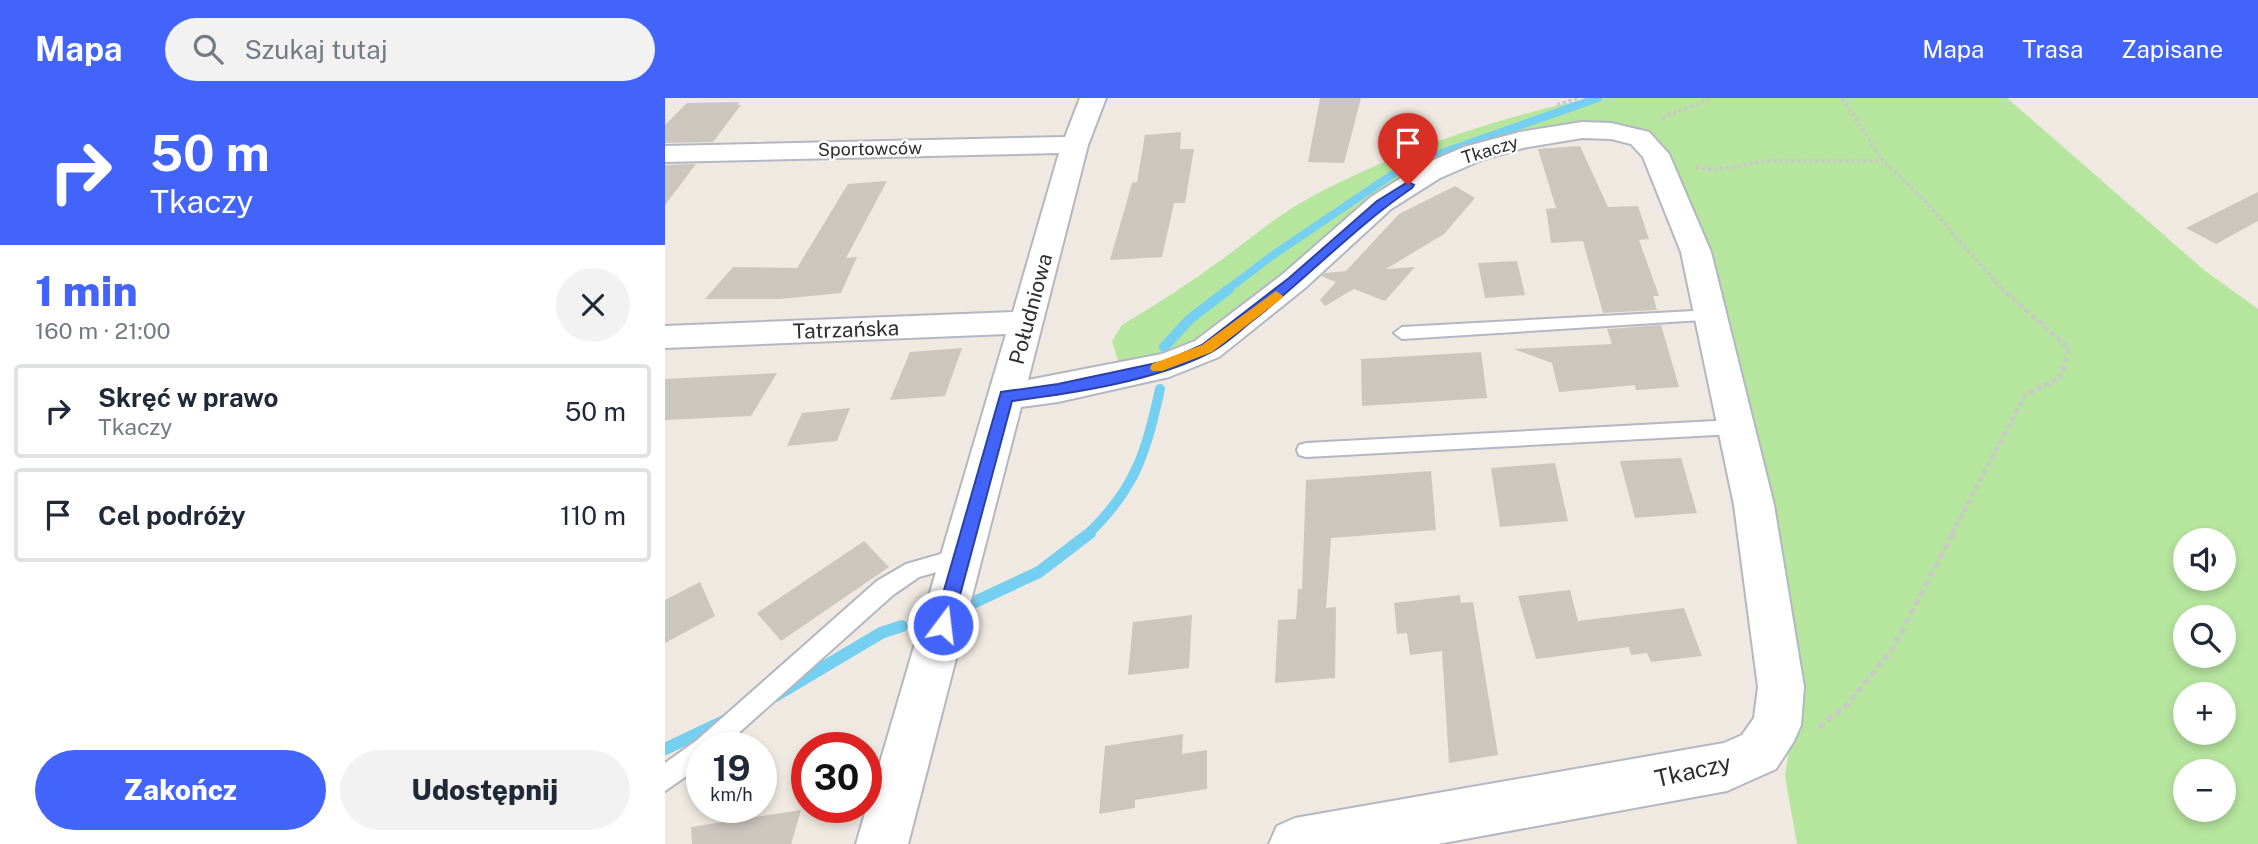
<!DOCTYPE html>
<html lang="pl">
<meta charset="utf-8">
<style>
:root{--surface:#fff;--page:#f2f2f3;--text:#1f2937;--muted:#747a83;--line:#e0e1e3;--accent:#4264fb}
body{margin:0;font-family:"Public Sans",sans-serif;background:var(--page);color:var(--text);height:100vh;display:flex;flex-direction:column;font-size:26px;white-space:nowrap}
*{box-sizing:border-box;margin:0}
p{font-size:23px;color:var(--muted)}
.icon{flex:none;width:38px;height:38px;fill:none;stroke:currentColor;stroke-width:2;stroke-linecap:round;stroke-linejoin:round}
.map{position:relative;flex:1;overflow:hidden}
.drawer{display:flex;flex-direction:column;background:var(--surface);width:665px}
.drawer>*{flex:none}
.top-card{background:#4264fb;color:#fff;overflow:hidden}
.fabs{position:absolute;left:1508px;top:430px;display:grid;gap:14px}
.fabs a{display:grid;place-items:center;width:63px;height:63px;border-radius:50%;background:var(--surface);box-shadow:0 4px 10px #0003;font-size:35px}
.speed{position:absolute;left:21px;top:634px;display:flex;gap:14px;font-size:35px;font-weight:700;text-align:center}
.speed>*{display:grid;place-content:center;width:91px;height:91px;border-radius:50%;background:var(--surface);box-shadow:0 4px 10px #0003;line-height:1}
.speed small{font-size:18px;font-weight:400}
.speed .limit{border:10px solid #d22;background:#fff;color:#111}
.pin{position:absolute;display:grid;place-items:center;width:60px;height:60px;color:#fff;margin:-72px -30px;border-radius:50% 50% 50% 0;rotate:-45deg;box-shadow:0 0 7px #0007}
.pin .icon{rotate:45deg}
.me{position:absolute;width:77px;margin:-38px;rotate:15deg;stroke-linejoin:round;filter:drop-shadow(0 0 5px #0008)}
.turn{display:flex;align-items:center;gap:24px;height:147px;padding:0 35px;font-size:32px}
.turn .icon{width:91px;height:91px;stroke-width:2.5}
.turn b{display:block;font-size:49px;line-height:60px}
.round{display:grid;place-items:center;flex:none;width:74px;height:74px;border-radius:37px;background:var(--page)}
.head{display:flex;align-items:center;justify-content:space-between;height:119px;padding:0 35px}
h1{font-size:42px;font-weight:800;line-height:52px;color:var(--accent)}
.primary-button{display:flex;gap:14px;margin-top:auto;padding:14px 35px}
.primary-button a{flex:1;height:80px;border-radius:42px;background:var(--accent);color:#fff;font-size:28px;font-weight:800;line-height:80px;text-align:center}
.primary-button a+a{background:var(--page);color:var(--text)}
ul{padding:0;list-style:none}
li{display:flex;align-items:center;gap:21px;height:94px;margin:0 14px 10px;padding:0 21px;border:4px solid var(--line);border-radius:7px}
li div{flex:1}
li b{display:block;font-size:26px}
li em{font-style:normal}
header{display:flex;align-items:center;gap:42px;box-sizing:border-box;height:98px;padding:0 35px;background:var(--accent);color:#fff}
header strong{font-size:33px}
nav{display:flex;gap:38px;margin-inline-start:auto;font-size:24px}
.search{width:490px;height:63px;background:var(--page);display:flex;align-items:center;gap:18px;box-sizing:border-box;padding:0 24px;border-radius:38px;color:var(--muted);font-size:26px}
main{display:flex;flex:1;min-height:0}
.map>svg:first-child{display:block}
.green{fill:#b6e59e;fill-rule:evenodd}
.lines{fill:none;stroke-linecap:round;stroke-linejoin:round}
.stream-far2{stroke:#75cff0;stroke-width:8}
.stream-far1{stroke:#75cff0;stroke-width:10}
.stream{stroke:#75cff0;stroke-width:12}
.building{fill:#cbc7bf}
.lane-casing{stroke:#b4b7c1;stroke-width:4}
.street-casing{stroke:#b4b7c1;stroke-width:4}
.path-far2{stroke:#c9c9c9;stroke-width:3.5;stroke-dasharray:3.5 2.5;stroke-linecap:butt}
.path-far1{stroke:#c9c9c9;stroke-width:4.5;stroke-dasharray:5 3.5;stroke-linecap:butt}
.path{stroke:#c9c9c9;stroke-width:5;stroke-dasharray:6 4.5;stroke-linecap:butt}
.lane{fill:#fff;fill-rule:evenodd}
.street{fill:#fff;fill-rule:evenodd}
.route{fill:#4264fb;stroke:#2b41a3;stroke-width:2}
.slow{fill:#f59e0b}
.labels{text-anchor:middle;stroke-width:5;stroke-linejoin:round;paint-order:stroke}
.far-street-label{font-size:18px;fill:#2e2e2e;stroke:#fff}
.street-label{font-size:21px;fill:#2e2e2e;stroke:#fff}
.near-street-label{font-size:24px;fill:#2e2e2e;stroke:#fff}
</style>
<header>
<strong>Mapa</strong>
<div class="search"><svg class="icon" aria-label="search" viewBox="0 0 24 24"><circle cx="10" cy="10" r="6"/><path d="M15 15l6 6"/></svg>Szukaj tutaj</div>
<nav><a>Mapa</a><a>Trasa</a><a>Zapisane</a></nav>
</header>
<main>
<section class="drawer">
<div class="top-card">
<div class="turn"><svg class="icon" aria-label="right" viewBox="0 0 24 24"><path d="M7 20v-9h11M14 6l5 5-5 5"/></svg><div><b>50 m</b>Tkaczy</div></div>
</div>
<div class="head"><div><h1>1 min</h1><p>160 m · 21:00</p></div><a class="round"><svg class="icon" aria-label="close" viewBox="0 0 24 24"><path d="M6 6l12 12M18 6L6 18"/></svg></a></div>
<ul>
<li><svg class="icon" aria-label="right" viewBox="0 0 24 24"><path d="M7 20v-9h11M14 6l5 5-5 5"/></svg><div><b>Skręć w prawo</b><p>Tkaczy</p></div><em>50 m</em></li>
<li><svg class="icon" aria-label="arrive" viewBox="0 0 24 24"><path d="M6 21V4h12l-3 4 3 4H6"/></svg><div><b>Cel podróży</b></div><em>110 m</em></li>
</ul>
<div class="primary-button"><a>Zakończ</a><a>Udostępnij</a></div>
</section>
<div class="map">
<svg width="1593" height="746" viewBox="0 0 1593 746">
<rect width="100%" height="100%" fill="#efe9e1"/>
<path class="green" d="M 926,0 L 1342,0 L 1539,172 L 1593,211 L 1593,746 L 1132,746 L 1120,678 L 1134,584 L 995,49 C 971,24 958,25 925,25 L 714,96 L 585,206 L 532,245 L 502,258 L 455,269 L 447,243 L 457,227 C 492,206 526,184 559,160 C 583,143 607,122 632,107 C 715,59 833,19 926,0 ZM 1521,443 L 1559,443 L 1559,481 L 1521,481 ZM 1521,520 L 1559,520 L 1559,558 L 1521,558 ZM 1521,597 L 1559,597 L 1559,635 L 1521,635 ZM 1521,674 L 1559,674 L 1559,712 L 1521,712 Z"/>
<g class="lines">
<polyline class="stream-far2" points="562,192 608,157 740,68 933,0"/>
<g class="stream-far1">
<polyline points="499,249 525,221 564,191"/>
<path d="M 423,436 C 471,390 481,354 495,291"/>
</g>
<g class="stream">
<polyline points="301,508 374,474 425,435"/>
<polyline points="110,598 216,535 237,528"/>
<polyline points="0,651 59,623"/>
</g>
</g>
<g class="building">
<polygon points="655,0 696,0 679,65 643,64"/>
<polygon points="75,4 72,7 76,7 48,44 0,45 0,27 22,5"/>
<polygon points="516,34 515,51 529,51 520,105 509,105 497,159 445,162 467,85 472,84 480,37"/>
<polygon points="915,48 943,109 973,108 984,141 974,142 994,198 988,198 992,212 938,215 918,143 886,145 881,111 891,110 873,51"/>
<polygon points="31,66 0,107 0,67"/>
<polygon points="222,83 181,160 192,159 176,195 115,201 40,201 68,169 132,170 183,86"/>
<polygon points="790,88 810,100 779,136 721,171 750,169 720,203 689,191 660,208 655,202 671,184 656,178 660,175 681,173 734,116"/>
<polygon points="1593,94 1593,123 1551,146 1521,130"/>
<polygon points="852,163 860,197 820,200 813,165"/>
<polygon points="996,227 1014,289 971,292 970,287 894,294 887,265 849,251 947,246 942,231"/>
<polygon points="297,250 280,298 225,302 245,254"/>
<polygon points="816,254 822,300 697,308 696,261"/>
<polygon points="112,275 86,318 0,322 0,281"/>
<polygon points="185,310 172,343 122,348 137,315"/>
<polygon points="1016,360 1032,415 970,420 955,363"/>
<polygon points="890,365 903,423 835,429 826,370"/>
<polygon points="766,373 771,432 666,440 661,510 671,509 670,580 610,585 613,522 631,521 633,491 637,491 641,382"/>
<polygon points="199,443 224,469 116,543 92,515"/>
<polygon points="35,484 50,518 0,545 0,502"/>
<polygon points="905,492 913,523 1019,510 1037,558 986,564 982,555 966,557 964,549 871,561 853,498"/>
<polygon points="795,497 796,505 808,504 833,657 784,665 777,553 745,557 742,535 732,536 729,505"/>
<polygon points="527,517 524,570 463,577 468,524"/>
<polygon points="518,636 517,656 542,652 542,691 470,702 470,710 434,716 440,648"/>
<polygon points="136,712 126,746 27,746 26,729"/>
</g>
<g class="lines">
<g class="lane-casing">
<g id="lane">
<polygon points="1047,212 1055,217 1053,221 737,241 729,235 737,229"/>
<polygon points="1069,322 1076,324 1078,329 1076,334 1069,336 641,359 634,357 632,352 634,347 641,345"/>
<polygon points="297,450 304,453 307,459 304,465 254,479 228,497 58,649 37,649 37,667 0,693 0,665 31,643 212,483 241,466"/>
</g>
</g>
<g class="street-casing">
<polygon id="street" points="415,0 441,0 423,47 363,282 497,256 530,243 618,176 706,99 755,68 799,49 855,34 917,24 946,25 984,34 1004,56 1046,154 1109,407 1139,589 1136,627 1129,643 1111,671 1062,693 773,746 604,746 612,728 630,720 1059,645 1077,637 1089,620 1093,589 1069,407 1016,154 978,59 966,46 946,41 917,40 858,50 819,61 775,80 726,111 640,190 554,259 504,279 393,304 356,309 243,746 191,746 341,236 0,250 0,228 348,214 394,55 0,64 0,48 400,39"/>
</g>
<g class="path-far2">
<polyline points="1177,0 1218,63 1255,98 1338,192"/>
<polyline points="892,7 913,0"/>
<polyline points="997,20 1046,0"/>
<polyline points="1031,69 1047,72 1103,63 1217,63"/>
</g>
<polyline class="path-far1" points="1287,436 1360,297 1395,280 1404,250 1337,191"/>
<polyline class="path" points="1154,629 1183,606 1228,550 1288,435"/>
<use href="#lane" class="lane"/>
<use href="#street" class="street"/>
</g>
<path class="route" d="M 743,84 L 749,87 L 747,90 C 691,128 644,178 591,220 C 576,231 561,247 544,255 C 489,283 409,295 347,303 L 287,527 L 285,533 L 278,535 L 272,533 L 269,527 L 336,294 L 393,286 L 501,263 L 537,247 L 624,180 L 712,103 Z"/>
<polygon class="slow" points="611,193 618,198 616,201 547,254 497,273 487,273 485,270 487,266 537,247"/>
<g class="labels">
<g class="far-street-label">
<text transform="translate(205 51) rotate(-1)" y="6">Sportowców</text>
<text transform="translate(825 52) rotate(-17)" y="6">Tkaczy</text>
</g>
<g class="street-label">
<text transform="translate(366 211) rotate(-75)" y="7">Południowa</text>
<text transform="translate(181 232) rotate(-2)" y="7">Tatrzańska</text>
</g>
<g class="near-street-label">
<text transform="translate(1028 673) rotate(-13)" y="8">Tkaczy</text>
</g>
</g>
</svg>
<div class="fabs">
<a><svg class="icon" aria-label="sound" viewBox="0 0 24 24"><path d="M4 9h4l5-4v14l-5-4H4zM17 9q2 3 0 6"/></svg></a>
<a><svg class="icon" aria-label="search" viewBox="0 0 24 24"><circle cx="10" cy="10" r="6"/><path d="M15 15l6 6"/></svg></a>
<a>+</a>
<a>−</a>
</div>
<div class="speed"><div>19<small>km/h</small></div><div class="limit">30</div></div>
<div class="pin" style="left:743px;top:87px;background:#d93025"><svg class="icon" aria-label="arrive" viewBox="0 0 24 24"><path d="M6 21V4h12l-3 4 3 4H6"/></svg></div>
<svg class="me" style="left:278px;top:527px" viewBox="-20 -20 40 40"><circle r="17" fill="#4264fb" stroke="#fff" stroke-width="3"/><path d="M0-11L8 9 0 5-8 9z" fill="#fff"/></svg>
</div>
</main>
